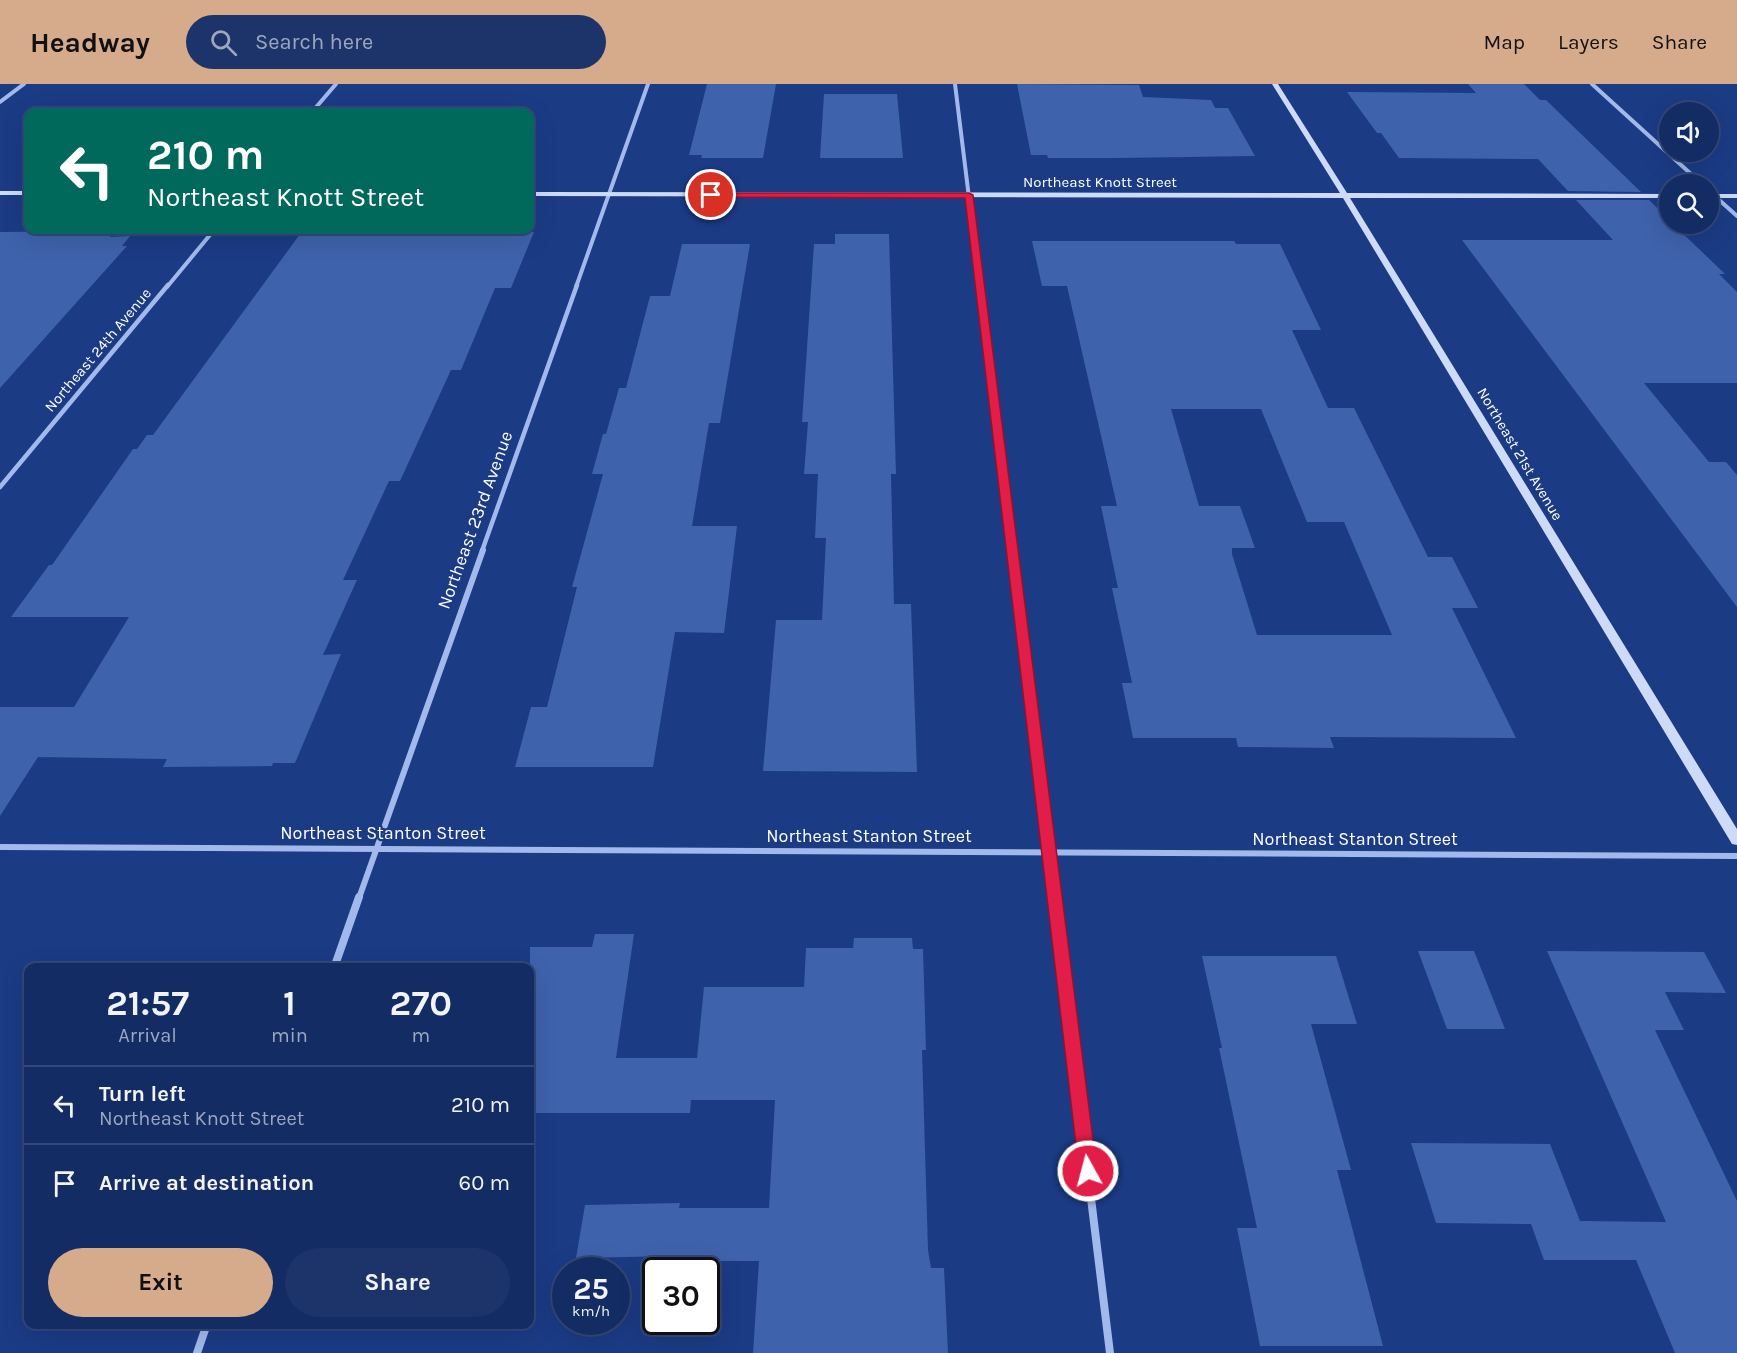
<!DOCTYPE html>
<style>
:root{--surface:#142c64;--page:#1d346a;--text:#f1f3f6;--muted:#9da7bf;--line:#334878;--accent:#d6ab8b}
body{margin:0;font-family:Karla,sans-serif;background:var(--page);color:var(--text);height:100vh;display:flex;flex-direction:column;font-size:22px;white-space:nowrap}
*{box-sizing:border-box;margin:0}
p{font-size:20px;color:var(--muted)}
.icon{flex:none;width:33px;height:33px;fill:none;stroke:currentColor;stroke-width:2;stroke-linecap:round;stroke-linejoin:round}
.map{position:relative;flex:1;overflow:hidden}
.drawer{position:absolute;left:24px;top:879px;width:510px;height:366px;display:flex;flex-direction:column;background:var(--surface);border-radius:12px;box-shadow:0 6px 24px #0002,0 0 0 2px var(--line)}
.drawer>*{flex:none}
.top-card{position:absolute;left:24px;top:24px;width:510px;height:126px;border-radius:12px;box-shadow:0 6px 24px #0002,0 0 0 2px var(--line);background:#00695c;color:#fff;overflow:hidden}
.controls{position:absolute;left:1659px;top:18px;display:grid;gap:12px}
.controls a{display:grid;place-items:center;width:60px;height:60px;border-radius:50%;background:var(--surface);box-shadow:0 6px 24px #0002,0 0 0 2px var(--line);font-size:30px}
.speed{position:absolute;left:552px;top:1173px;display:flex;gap:12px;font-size:30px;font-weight:700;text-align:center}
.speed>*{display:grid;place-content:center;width:78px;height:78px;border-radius:50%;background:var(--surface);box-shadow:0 6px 24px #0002,0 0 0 2px var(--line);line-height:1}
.speed small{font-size:15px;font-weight:400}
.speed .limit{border:3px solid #111;border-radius:9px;background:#fff;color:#111}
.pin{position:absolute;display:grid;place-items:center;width:51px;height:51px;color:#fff;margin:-26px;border:3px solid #fff;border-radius:50%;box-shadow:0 2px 6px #0007}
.me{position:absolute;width:66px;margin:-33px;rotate:353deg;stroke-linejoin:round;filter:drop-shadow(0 0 4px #0008)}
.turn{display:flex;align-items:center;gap:21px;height:126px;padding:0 24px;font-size:27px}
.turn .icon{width:78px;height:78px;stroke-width:2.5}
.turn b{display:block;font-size:42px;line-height:51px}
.eta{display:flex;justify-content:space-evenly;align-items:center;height:102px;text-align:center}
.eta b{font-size:36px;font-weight:700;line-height:42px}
.action{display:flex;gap:12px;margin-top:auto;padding:12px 24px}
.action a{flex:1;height:69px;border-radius:36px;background:var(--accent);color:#111;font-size:24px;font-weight:700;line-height:69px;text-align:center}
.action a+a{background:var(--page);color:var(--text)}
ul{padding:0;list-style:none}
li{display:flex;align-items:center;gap:18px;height:78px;padding:0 24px;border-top:2px solid var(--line)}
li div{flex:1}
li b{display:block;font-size:22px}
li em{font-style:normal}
header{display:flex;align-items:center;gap:36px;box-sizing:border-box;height:84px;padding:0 30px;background:var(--accent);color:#111}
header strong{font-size:28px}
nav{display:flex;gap:33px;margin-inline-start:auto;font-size:21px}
.search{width:420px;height:54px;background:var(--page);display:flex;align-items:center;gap:15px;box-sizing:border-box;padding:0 21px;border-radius:33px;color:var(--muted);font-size:22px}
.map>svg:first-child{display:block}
.building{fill:#3f62ac;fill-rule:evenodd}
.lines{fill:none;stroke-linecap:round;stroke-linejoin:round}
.street-far3{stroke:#a2b9eb;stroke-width:4}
.street-far2{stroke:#a2b9eb;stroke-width:4.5}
.street-far1{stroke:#a2b9eb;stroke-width:6}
.street{stroke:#a2b9eb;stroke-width:8}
.secondary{fill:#cedbf8;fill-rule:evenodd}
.route{fill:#e11d48;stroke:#92132f;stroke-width:1.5}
.labels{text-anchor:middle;stroke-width:4.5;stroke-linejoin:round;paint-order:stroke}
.far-street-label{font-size:15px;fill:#fff;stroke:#1b3b85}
.street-label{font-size:18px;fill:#fff;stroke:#1b3b85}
</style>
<header>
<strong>Headway</strong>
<div class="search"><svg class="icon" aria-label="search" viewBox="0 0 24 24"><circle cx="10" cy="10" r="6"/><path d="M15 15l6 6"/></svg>Search here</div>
<nav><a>Map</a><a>Layers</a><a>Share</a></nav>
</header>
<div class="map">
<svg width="1737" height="1269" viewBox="0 0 1737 1269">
<rect width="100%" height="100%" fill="#1b3b85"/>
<g class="building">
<polygon points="707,0 776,0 763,74 701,74 702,71 689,71"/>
<polygon points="1017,0 1139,1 1143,13 1211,16 1215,24 1228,24 1255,72 1117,74 1048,74 1047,71 1031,71"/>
<polygon points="1468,0 1524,0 1540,16 1546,16 1641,108 1568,107 1538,75 1399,74 1381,49 1377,49 1347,8 1476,9"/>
<polygon points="824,10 897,10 903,74 820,74"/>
<polygon points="1576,116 1649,116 1670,136 1670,140 1673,140 1725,190 1719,190 1737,208 1737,299 1644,299 1709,378 1726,378 1737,391 1737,523 1462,156 1613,156"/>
<polygon points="303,146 527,146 525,148 534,148 511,204 495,204 461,286 451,286 400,397 389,397 343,496 357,496 323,571 341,570 295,679 273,679 272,682 163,683 167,675 38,673 0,732 0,623 74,623 129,533 11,533 49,481 52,481 133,365 137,365 147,351 153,351"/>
<polygon points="115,147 110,153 130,152 122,162 127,162 0,304 0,148"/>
<polygon points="835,150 889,150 896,390 891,390 894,520 911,520 917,688 763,687 776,536 822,536 826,454 815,454 818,390 804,390 808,338 802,338 814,160 835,160"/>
<path d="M 1032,157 L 1234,157 L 1236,160 L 1280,160 L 1321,246 L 1292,246 L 1328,324 L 1354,324 L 1428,473 L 1452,473 L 1478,524 L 1452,524 L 1516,654 L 1330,653 L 1334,664 L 1238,663 L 1236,654 L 1133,654 L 1122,599 L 1132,599 L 1112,504 L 1118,504 L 1101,422 L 1117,422 L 1067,202 L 1042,202 ZM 1171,325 L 1261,325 L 1307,438 L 1344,438 L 1392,551 L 1257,551 L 1232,470 L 1232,464 L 1255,464 L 1240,422 L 1199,422 Z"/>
<polygon points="682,160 750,160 720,339 709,339 692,442 737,442 724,549 675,548 653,683 515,683 531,623 547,623 577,503 572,503 603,390 592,390 603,350 606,350 619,304 626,304 650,212 670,212"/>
<polygon points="595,850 634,850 616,974 697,974 704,903 804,903 806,864 853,864 854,854 912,854 913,865 923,865 926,966 922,966 928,1166 931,1184 944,1184 948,1269 753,1269 759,1177 675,1177 675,1172 576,1174 585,1121 680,1119 679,1124 769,1124 775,1016 691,1016 690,1029 530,1029 530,863 592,863"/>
<polygon points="1418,867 1474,867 1505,945 1447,945"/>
<polygon points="1547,867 1704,868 1726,909 1665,908 1684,946 1655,946 1737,1117 1737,1269 1675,1269 1636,1176 1544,1176 1531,1140 1436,1139 1411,1059 1550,1060 1580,1137 1666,1138"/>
<polygon points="1202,872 1336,872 1357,940 1311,940 1351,1086 1337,1086 1383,1262 1260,1262 1237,1144 1257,1144 1219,964 1222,964"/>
</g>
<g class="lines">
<g class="street-far3">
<polyline points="955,0 980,203"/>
<polyline points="1592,0 1702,100"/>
<polyline points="0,18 24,0"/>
<polyline points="312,28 336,0"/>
<polyline points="1708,106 1737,132"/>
<polyline points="167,203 214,146"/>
<polyline points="576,203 648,0"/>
</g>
<g class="street-far2">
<polyline points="980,201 1012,467"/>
<polyline points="0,403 168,201"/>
<polyline points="482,467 577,201"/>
</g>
<g class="street-far1">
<polyline points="1012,466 1054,814"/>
<polyline points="0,763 1737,772"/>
<polyline points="359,814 483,466"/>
</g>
<g class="street">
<polyline points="1054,813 1110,1269"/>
<polyline points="334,884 359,813"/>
<polyline points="197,1269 207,1240"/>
</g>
<g class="secondary">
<polygon points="1272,0 1278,0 1347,109 1670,110 1670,114 1350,114 1737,745 1737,761 1732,760 1343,114 530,112 530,108 1340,109"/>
<rect x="0" y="107" width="28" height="4"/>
<rect x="1708" y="110" width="29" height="4"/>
</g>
</g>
<polygon class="route" points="709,109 969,109 973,111 1097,1087 1094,1094 1088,1096 1081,1094 1079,1087 965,114 711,113 707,111"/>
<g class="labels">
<g class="far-street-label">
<text x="1100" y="103">Northeast Knott Street</text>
<text transform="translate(98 266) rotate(-50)" y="5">Northeast 24th Avenue</text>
<text transform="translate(1520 370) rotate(59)" y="5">Northeast 21st Avenue</text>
</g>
<g class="street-label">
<text transform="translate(475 436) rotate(-70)" y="6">Northeast 23rd Avenue</text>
<text x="383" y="755">Northeast Stanton Street</text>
<text x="869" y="758">Northeast Stanton Street</text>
<text x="1355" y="761">Northeast Stanton Street</text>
</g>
</g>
</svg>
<div class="controls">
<a><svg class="icon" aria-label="sound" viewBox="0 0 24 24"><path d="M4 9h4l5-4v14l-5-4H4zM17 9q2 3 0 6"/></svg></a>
<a><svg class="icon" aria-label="search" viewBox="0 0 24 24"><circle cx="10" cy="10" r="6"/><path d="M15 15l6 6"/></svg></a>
</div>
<div class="speed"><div>25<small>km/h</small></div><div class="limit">30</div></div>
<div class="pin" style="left:711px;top:111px;background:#d93025"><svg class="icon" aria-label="arrive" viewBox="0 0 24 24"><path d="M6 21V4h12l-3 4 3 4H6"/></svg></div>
<svg class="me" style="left:1088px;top:1087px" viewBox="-20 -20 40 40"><circle r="17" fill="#e11d48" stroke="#fff" stroke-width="3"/><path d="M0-11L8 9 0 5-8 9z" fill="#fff"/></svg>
<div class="top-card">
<div class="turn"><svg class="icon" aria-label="left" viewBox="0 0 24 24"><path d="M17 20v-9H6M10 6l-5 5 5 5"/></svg><div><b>210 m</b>Northeast Knott Street</div></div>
</div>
<section class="drawer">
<div class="eta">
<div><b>21:57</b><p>Arrival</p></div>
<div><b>1</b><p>min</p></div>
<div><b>270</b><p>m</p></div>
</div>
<ul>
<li><svg class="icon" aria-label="left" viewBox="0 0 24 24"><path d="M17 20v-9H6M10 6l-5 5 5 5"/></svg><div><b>Turn left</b><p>Northeast Knott Street</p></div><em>210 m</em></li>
<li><svg class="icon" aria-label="arrive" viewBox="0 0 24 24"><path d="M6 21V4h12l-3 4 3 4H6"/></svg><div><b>Arrive at destination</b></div><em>60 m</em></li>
</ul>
<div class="action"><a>Exit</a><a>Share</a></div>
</section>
</div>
